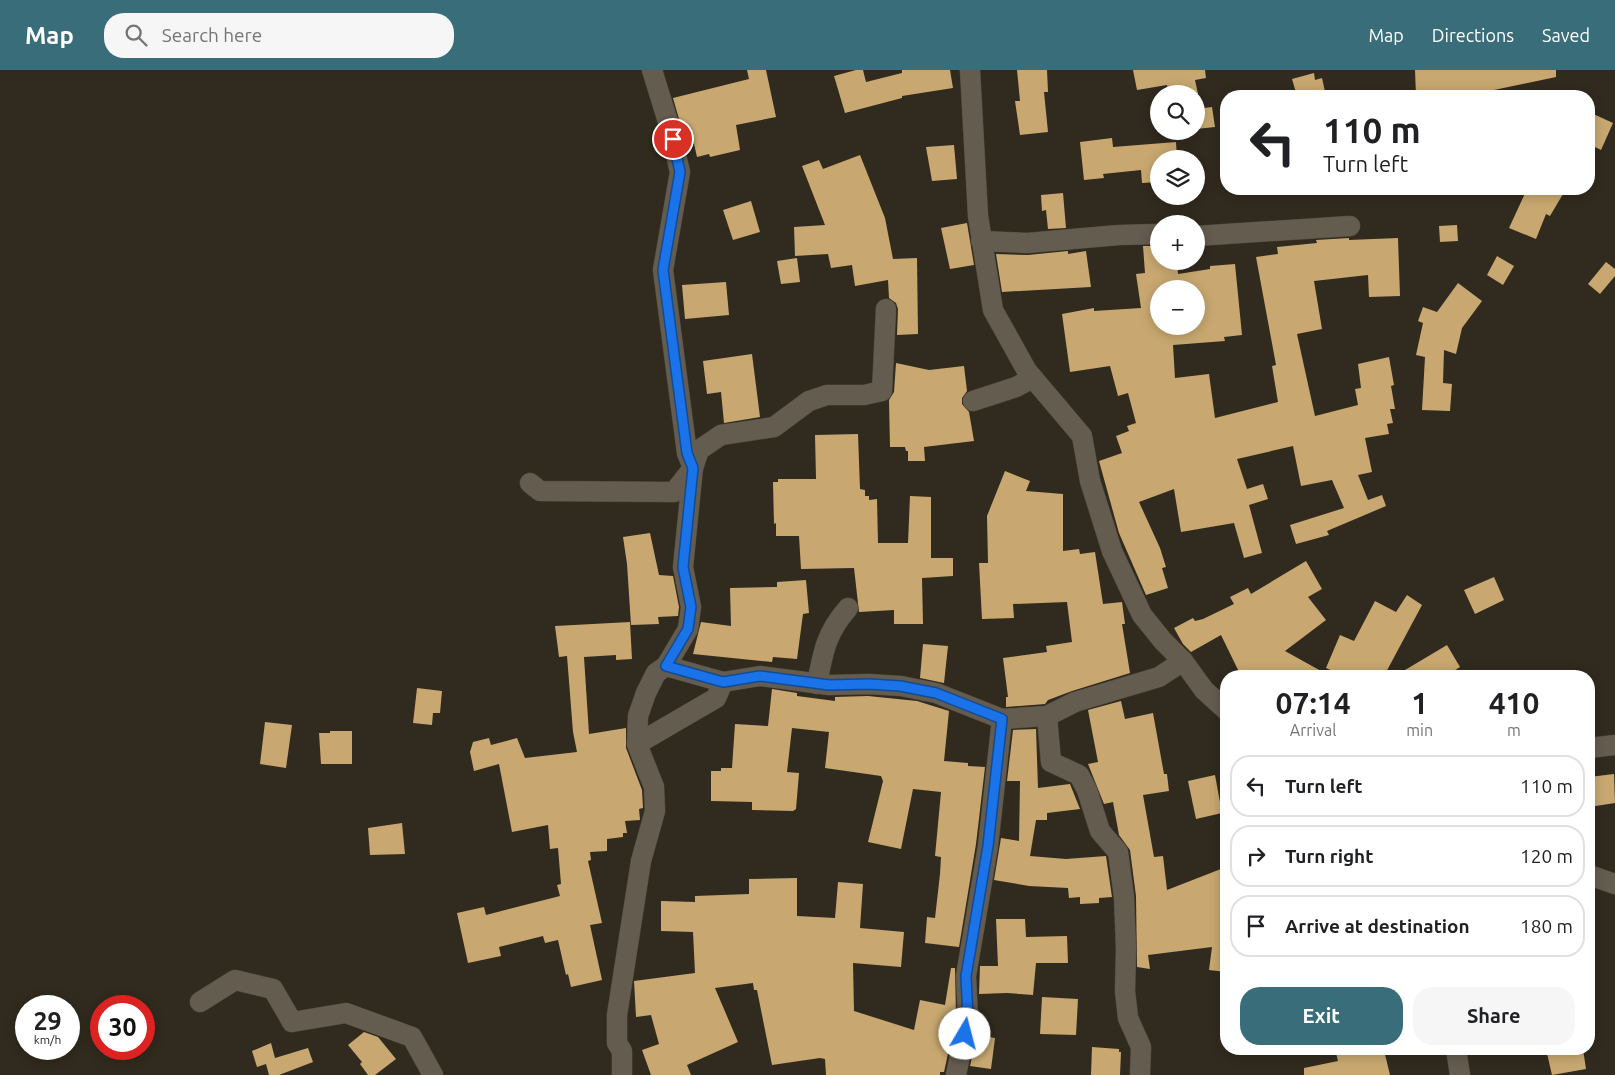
<!DOCTYPE html>
<meta charset="utf-8">
<style>
:root{--surface:#fff;--page:#f6f6f6;--text:#202124;--muted:#757577;--line:#e0e0e0;--accent:#386d79}
body{margin:0;font-family:Ubuntu,sans-serif;background:var(--page);color:var(--text);height:100vh;display:flex;flex-direction:column;font-size:19px;white-space:nowrap}
*{box-sizing:border-box;margin:0}
p{font-size:16px;color:var(--muted)}
.icon{flex:none;width:28px;height:28px;fill:none;stroke:currentColor;stroke-width:2;stroke-linecap:round;stroke-linejoin:round}
.map{position:relative;flex:1;overflow:hidden}
.drawer{position:absolute;left:1220px;top:600px;width:375px;height:385px;display:flex;flex-direction:column;background:var(--surface);border-radius:20px;box-shadow:0 2px 12px #0003}
.drawer>*{flex:none}
.banner{position:absolute;left:1220px;top:20px;width:375px;height:105px;border-radius:20px;box-shadow:0 2px 12px #0003;background:#fff;color:var(--text);overflow:hidden}
.tools{position:absolute;left:1150px;top:15px;display:grid;gap:10px}
.tools a{display:grid;place-items:center;width:55px;height:55px;border-radius:50%;background:var(--surface);box-shadow:0 2px 12px #0003;font-size:25px}
.speed{position:absolute;left:15px;top:925px;display:flex;gap:10px;font-size:25px;font-weight:700;text-align:center}
.speed>*{display:grid;place-content:center;width:65px;height:65px;border-radius:50%;background:var(--surface);box-shadow:0 2px 12px #0003;line-height:1}
.speed small{font-size:12px;font-weight:400}
.speed .limit{border:8px solid #d22;background:#fff;color:#111}
.pin{position:absolute;display:grid;place-items:center;width:42px;height:42px;color:#fff;margin:-21px;border:2px solid #fff;border-radius:50%;box-shadow:0 1px 5px #0007}
.me{position:absolute;width:55px;margin:-28px;rotate:8deg;stroke-linejoin:round;filter:drop-shadow(0 0 4px #0008)}
.turn{display:flex;align-items:center;gap:18px;height:105px;padding:0 20px;font-size:22px}
.turn .icon{width:65px;height:65px;stroke-width:2.5}
.turn b{display:block;font-size:35px;line-height:42px}
.eta{display:flex;justify-content:space-evenly;align-items:center;height:85px;text-align:center}
.eta b{font-size:30px;font-weight:700;line-height:35px}
.cta{display:flex;gap:10px;margin-top:auto;padding:10px 20px}
.cta a{flex:1;height:58px;border-radius:20px;background:var(--accent);color:#fff;font-size:20px;font-weight:700;line-height:58px;text-align:center}
.cta a+a{background:var(--page);color:var(--text)}
ul{padding:0;list-style:none}
li{display:flex;align-items:center;gap:15px;height:62px;margin:0 10px 8px;padding:0 10px;border:2px solid var(--line);border-radius:20px}
li div{flex:1}
li b{display:block;font-size:19px}
li em{font-style:normal}
header{display:flex;align-items:center;gap:30px;box-sizing:border-box;height:70px;padding:0 25px;background:var(--accent);color:#fff}
header strong{font-size:24px}
nav{display:flex;gap:28px;margin-inline-start:auto;font-size:18px}
.search{width:350px;height:45px;background:var(--page);display:flex;align-items:center;gap:12px;box-sizing:border-box;padding:0 18px;border-radius:20px;color:var(--muted);font-size:19px}
.map>svg:first-child{display:block}
.building{fill:#c8a870;fill-rule:evenodd}
.lines{fill:none;stroke-linecap:round;stroke-linejoin:round}
.minor-casing{stroke:#4c473c;stroke-width:21}
.minor{stroke:#645c4f;stroke-width:20}
.route-casing{stroke:#114b97;stroke-width:12}
.route{stroke:#1a73e8;stroke-width:9}
</style>
<header>
<strong>Map</strong>
<div class="search"><svg class="icon" aria-label="search" viewBox="0 0 24 24"><circle cx="10" cy="10" r="6"/><path d="M15 15l6 6"/></svg>Search here</div>
<nav><a>Map</a><a>Directions</a><a>Saved</a></nav>
</header>
<div class="map">
<svg width="1615" height="1005" viewBox="0 0 1615 1005">
<rect width="100%" height="100%" fill="#312a1e"/>
<g class="building">
<polygon points="747,0 766,0 776,47 736,55 740,80 710,87 709,84 697,87 691,61 683,63 673,28 749,9"/>
<polygon points="856,0 863,0 866,12 902,3 902,0 950,0 953,18 902,26 902,28 845,43 834,6"/>
<polygon points="1017,0 1047,0 1048,22 1044,22 1048,62 1020,65 1015,31 1020,31"/>
<polygon points="1133,0 1205,0 1206,8 1195,10 1198,24 1169,24 1167,15 1137,20"/>
<polygon points="1415,0 1556,0 1556,7 1494,20 1495,26 1416,26"/>
<polygon points="1314,3 1315,10 1322,8 1326,26 1297,26 1292,9"/>
<polygon points="1212,37 1215,57 1196,59 1196,39"/>
<polygon points="1589,42 1613,53 1601,80 1589,74"/>
<polygon points="1112,68 1113,77 1176,72 1177,89 1159,89 1159,112 1142,113 1141,100 1103,104 1104,108 1084,110 1080,72"/>
<polygon points="954,75 957,109 932,111 926,77"/>
<polygon points="860,85 885,148 893,189 917,188 918,264 897,265 898,239 896,233 889,228 888,210 855,216 852,195 831,198 828,184 795,186 794,157 825,155 802,96 819,90 823,99"/>
<polygon points="1527,119 1566,119 1550,146 1546,144 1536,169 1509,158"/>
<polygon points="1063,123 1066,158 1048,159 1046,140 1042,141 1041,125"/>
<polygon points="751,131 760,162 733,170 723,140"/>
<polygon points="967,153 974,195 950,199 941,158"/>
<polygon points="1457,155 1458,171 1440,172 1439,156"/>
<path d="M 1349,168 L 1349,170 L 1398,168 L 1400,226 L 1369,227 L 1368,205 L 1314,211 L 1322,259 L 1297,264 L 1315,346 L 1358,335 L 1355,319 L 1361,318 L 1358,294 L 1389,287 L 1394,315 L 1391,316 L 1395,339 L 1390,339 L 1393,353 L 1387,354 L 1389,364 L 1365,368 L 1372,402 L 1358,405 L 1368,430 L 1382,425 L 1386,436 L 1327,461 L 1329,465 L 1296,474 L 1290,455 L 1344,438 L 1332,410 L 1301,416 L 1293,376 L 1237,389 L 1247,419 L 1263,414 L 1268,429 L 1249,435 L 1262,483 L 1244,488 L 1234,453 L 1181,462 L 1174,419 L 1139,432 L 1160,478 L 1166,497 L 1162,498 L 1168,518 L 1146,525 L 1119,463 L 1099,391 L 1122,383 L 1116,366 L 1129,361 L 1127,356 L 1136,353 L 1128,323 L 1118,326 L 1110,296 L 1070,302 L 1062,244 L 1094,238 L 1094,241 L 1141,238 L 1136,204 L 1145,203 L 1143,176 L 1159,176 L 1159,191 L 1177,191 L 1178,204 L 1210,199 L 1210,196 L 1235,194 L 1242,265 L 1224,267 L 1225,271 L 1173,275 L 1175,308 L 1209,304 L 1215,348 L 1278,332 L 1272,296 L 1276,295 L 1256,187 L 1278,184 L 1277,177 L 1317,173 L 1316,170 ZM 1159,219 L 1196,219 L 1196,256 L 1159,256 Z"/>
<polygon points="1068,181 1068,184 1086,181 1091,217 1002,222 996,184 1028,185"/>
<polygon points="1497,186 1514,196 1503,215 1487,205"/>
<polygon points="797,188 800,212 781,214 777,191"/>
<polygon points="1606,192 1615,199 1615,206 1600,224 1588,214"/>
<polygon points="726,212 729,245 685,249 682,215"/>
<polygon points="1458,213 1482,231 1462,258 1456,284 1444,280 1443,313 1452,314 1450,341 1422,340 1425,287 1416,285 1423,253 1418,251 1423,237 1437,242"/>
<polygon points="752,284 760,347 724,353 721,322 707,324 703,291"/>
<polygon points="896,293 929,300 964,296 967,321 962,328 962,334 969,342 974,371 924,377 925,391 908,391 908,381 906,381 905,377 890,377 889,330 894,322"/>
<polygon points="858,364 860,419 865,420 865,426 869,426 869,430 877,429 878,473 908,473 910,426 931,427 931,488 953,488 953,506 922,508 923,554 894,554 894,540 859,542 854,498 801,499 799,466 776,466 776,453 774,454 773,412 778,412 778,409 816,409 815,365"/>
<polygon points="1005,401 1030,411 1026,421 1063,424 1063,481 1079,479 1080,484 1095,482 1103,534 1122,532 1125,554 1122,554 1130,603 1072,621 1048,630 1045,634 1006,637 1006,627 1008,627 1003,588 1047,582 1046,576 1072,572 1067,532 1013,534 1014,548 982,549 979,493 988,493 987,446"/>
<polygon points="650,463 659,505 673,506 679,537 678,546 658,547 659,554 631,555 627,494 623,467"/>
<polygon points="1306,491 1322,519 1308,527 1326,550 1285,581 1330,606 1241,606 1221,565 1191,582 1183,574 1174,558 1193,548 1195,551 1203,549 1234,534 1230,527 1248,518 1251,524"/>
<polygon points="1494,507 1504,530 1475,544 1464,520"/>
<polygon points="806,510 809,543 803,544 797,589 773,587 772,592 693,584 701,552 731,556 730,518 777,517 777,512"/>
<polygon points="1407,525 1422,535 1384,606 1344,606 1326,598 1340,565 1354,571 1375,531 1396,542"/>
<polygon points="630,552 632,589 616,590 616,585 584,587 589,664 626,658 626,678 642,720 643,738 639,739 640,750 625,751 627,763 623,763 623,767 607,769 607,781 590,782 591,790 588,791 602,853 590,855 602,910 571,917 568,904 566,905 558,870 545,873 543,866 499,877 501,886 468,893 457,843 484,837 486,845 560,826 557,815 561,814 558,778 550,779 548,755 512,762 499,694 474,701 470,682 473,672 489,668 491,675 517,668 525,688 577,682 573,662 567,586 559,587 555,556"/>
<polygon points="923,574 948,576 944,613 920,608"/>
<polygon points="1447,575 1460,597 1446,606 1395,606"/>
<polygon points="417,618 442,621 440,643 433,643 432,655 413,653"/>
<polygon points="772,619 797,623 797,626 835,631 835,627 868,626 917,631 949,641 944,691 968,693 968,696 985,697 976,774 959,877 925,873 927,847 935,848 940,804 941,787 935,786 941,722 913,719 901,779 868,772 883,711 881,706 825,698 829,662 792,658 787,702 799,703 796,739 793,741 752,740 752,732 711,731 711,701 721,701 721,698 732,698 735,654 768,656"/>
<polygon points="1121,631 1125,649 1153,643 1164,704 1167,704 1169,721 1143,725 1154,787 1163,786 1167,820 1226,797 1226,902 1209,900 1212,877 1148,885 1150,899 1137,897 1136,826 1130,780 1119,765 1113,732 1104,734 1088,694 1098,692 1088,640"/>
<polygon points="265,652 292,655 286,698 260,694"/>
<polygon points="1036,659 1038,718 1070,714 1080,739 1047,743 1047,750 1036,750 1030,786 1066,789 1106,786 1112,827 1099,828 1099,833 1080,834 1080,827 1069,828 1068,818 1029,816 994,810 1001,768 1019,771 1020,711 1007,711 1013,660"/>
<polygon points="330,661 352,661 352,694 321,694 319,663 330,663"/>
<polygon points="1614,704 1615,733 1589,737 1589,707"/>
<polygon points="1215,705 1222,743 1196,749 1188,711"/>
<polygon points="402,753 405,784 370,785 368,758"/>
<polygon points="797,808 797,846 835,848 838,812 863,814 860,858 904,862 901,897 853,893 854,941 914,960 920,930 945,935 951,898 955,898 956,947 944,1002 940,1002 940,1005 826,1005 825,989 820,988 772,995 757,920 754,920 753,913 715,918 738,972 687,995 691,1005 651,1005 642,980 659,974 651,945 636,947 634,911 695,903 693,862 661,861 661,831 695,832 695,826 749,824 749,809"/>
<polygon points="996,849 1025,849 1026,867 1067,866 1068,893 1036,893 1033,925 1007,923 979,924 980,896 998,896"/>
<polygon points="1042,927 1078,929 1076,965 1040,964"/>
<polygon points="364,962 378,967 396,989 375,1005 368,1005 360,994 362,992 348,975"/>
<polygon points="977,965 995,968 991,999 970,996"/>
<polygon points="271,973 275,988 308,978 313,992 279,1005 269,1005 266,994 257,997 252,981"/>
<polygon points="1092,977 1119,979 1119,982 1121,982 1120,1005 1091,1005"/>
<polygon points="1335,979 1365,979 1367,985 1384,980 1390,1005 1304,1005 1304,998 1338,991"/>
<polygon points="1546,979 1583,979 1586,999 1552,1005"/>
</g>
<g class="lines">
<g class="minor-casing">
<g id="minor">
<polyline points="652,0 669,55 680,102 663,200 687,383 693,398 683,497 691,537 688,559 666,596 723,612 760,606 829,615 869,614 901,616 936,623 1002,649 1047,646 1075,632 1159,607 1183,591"/>
<polyline points="970,0 978,146 993,240 1027,301 1082,366 1090,411 1112,481 1142,545 1163,571 1183,591 1204,620 1226,640"/>
<polyline points="1196,166 1350,156"/>
<polyline points="981,171 1027,173 1119,165 1159,164"/>
<polyline points="973,331 1016,317 1033,308"/>
<polyline points="530,413 540,421 674,422 693,398 699,380 721,365 774,357 809,331 827,325 864,325 882,321 886,239"/>
<path d="M 817,614 C 823,582 826,563 848,538"/>
<polyline points="1047,646 1051,692 1079,705 1087,720 1100,761 1118,782 1124,827 1126,879 1125,921 1128,948 1141,977 1140,1005"/>
<polyline points="637,674 716,628 723,612"/>
<polyline points="1589,678 1615,675"/>
<polyline points="1589,805 1615,814"/>
<polyline points="200,932 235,910 273,919 292,952 346,943 412,967 433,1005"/>
<polyline points="1456,979 1460,1005"/>
<polyline points="622,1005 622,981 617,973 617,945 641,791 655,741 654,717 637,674 638,646 646,623 656,603 666,596"/>
<polyline points="956,1005 968,948 966,906 988,776 1002,649"/>
</g>
</g>
<use href="#minor" class="minor"/>
</g>
<g class="lines">
<g class="route-casing">
<polyline id="route" points="673,69 680,102 663,200 687,383 693,398 683,497 691,537 688,559 666,596 723,612 760,606 829,615 869,614 900,616 936,623 1002,649 988,776 966,906 968,948 965,964"/>
</g>
<use href="#route" class="route"/>
</g>
</svg>
<div class="tools">
<a><svg class="icon" aria-label="search" viewBox="0 0 24 24"><circle cx="10" cy="10" r="6"/><path d="M15 15l6 6"/></svg></a>
<a><svg class="icon" aria-label="layers" viewBox="0 0 24 24"><path d="M12 4l9 5-9 5-9-5zM3 14l9 5 9-5"/></svg></a>
<a>+</a>
<a>−</a>
</div>
<div class="speed"><div>29<small>km/h</small></div><div class="limit">30</div></div>
<div class="pin" style="left:673px;top:69px;background:#d93025"><svg class="icon" aria-label="arrive" viewBox="0 0 24 24"><path d="M6 21V4h12l-3 4 3 4H6"/></svg></div>
<svg class="me" style="left:965px;top:964px" viewBox="-20 -20 40 40"><circle r="19" fill="#fff"/><path d="M0-13L10 11 0 6-10 11z" fill="#1a73e8"/></svg>
<div class="banner">
<div class="turn"><svg class="icon" aria-label="left" viewBox="0 0 24 24"><path d="M17 20v-9H6M10 6l-5 5 5 5"/></svg><div><b>110 m</b>Turn left</div></div>
</div>
<section class="drawer">
<div class="eta">
<div><b>07:14</b><p>Arrival</p></div>
<div><b>1</b><p>min</p></div>
<div><b>410</b><p>m</p></div>
</div>
<ul>
<li><svg class="icon" aria-label="left" viewBox="0 0 24 24"><path d="M17 20v-9H6M10 6l-5 5 5 5"/></svg><div><b>Turn left</b></div><em>110 m</em></li>
<li><svg class="icon" aria-label="right" viewBox="0 0 24 24"><path d="M7 20v-9h11M14 6l5 5-5 5"/></svg><div><b>Turn right</b></div><em>120 m</em></li>
<li><svg class="icon" aria-label="arrive" viewBox="0 0 24 24"><path d="M6 21V4h12l-3 4 3 4H6"/></svg><div><b>Arrive at destination</b></div><em>180 m</em></li>
</ul>
<div class="cta"><a>Exit</a><a>Share</a></div>
</section>
</div>
